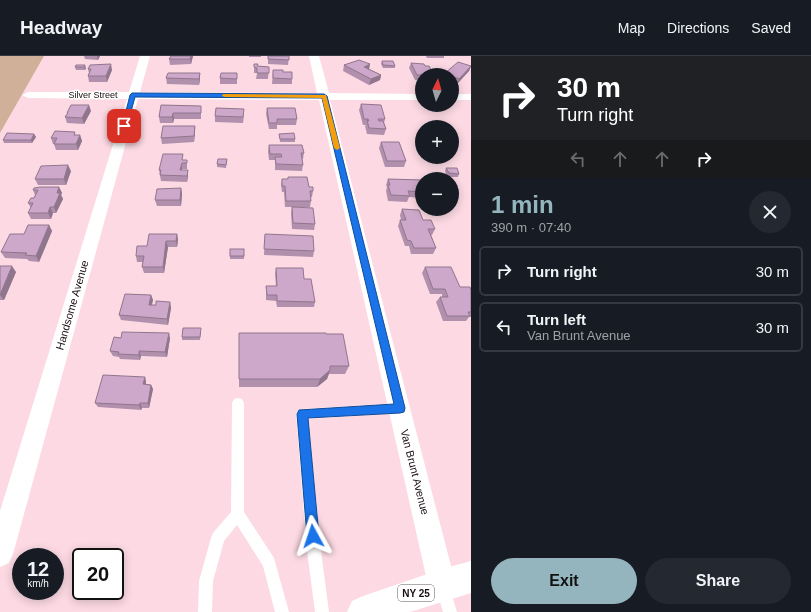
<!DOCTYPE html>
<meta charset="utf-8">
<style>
:root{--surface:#171b24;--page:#242831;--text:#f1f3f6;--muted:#9ea1a6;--line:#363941;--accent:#94b5bd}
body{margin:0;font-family:Helvetica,sans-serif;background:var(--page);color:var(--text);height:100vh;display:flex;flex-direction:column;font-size:15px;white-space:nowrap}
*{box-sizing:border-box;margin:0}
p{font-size:13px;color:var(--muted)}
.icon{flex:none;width:22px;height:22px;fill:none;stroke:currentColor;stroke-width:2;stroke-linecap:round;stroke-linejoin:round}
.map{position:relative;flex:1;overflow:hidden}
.side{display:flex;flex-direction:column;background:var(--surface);width:340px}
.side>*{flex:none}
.top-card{background:#202124;color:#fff;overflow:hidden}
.needle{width:26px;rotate:5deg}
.buttons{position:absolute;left:415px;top:12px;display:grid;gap:8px}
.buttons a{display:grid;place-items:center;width:44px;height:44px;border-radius:50%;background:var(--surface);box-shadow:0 2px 10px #0003;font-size:20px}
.speed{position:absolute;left:12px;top:492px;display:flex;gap:8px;font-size:20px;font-weight:700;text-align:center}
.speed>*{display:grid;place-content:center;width:52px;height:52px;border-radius:50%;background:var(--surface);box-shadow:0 2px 10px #0003;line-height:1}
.speed small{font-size:10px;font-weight:400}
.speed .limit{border:2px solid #111;border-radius:6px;background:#fff;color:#111}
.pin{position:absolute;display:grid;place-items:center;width:34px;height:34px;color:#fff;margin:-17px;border-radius:8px;box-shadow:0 2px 6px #0006}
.me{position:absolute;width:44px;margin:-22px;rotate:355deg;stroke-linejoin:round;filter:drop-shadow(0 0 3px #0008)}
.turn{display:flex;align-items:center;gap:14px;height:84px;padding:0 20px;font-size:18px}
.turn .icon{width:52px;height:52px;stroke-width:2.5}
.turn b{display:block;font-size:28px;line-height:34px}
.lanes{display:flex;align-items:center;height:38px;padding:0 20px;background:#0003;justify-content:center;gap:20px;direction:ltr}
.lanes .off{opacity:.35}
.round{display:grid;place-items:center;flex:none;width:42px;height:42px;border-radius:21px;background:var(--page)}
.head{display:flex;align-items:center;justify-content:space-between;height:68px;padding:0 20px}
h1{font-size:24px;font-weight:700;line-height:30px;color:var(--accent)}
.action{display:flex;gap:8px;margin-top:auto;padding:8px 20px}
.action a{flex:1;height:46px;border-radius:24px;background:var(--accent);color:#111;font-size:16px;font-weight:700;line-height:46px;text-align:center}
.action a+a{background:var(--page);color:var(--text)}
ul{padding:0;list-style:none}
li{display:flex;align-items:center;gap:12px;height:50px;margin:0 8px 6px;padding:0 12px;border:2px solid var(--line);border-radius:6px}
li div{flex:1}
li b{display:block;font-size:15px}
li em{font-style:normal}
header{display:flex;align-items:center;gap:24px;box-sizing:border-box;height:56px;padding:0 20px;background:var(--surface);border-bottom:1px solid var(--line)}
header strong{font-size:19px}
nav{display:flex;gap:22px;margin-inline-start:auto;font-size:14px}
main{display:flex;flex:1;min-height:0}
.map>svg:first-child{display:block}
.green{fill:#d1b09a}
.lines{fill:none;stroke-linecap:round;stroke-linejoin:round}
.lane{fill:#fff;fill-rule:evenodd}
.street{fill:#fff;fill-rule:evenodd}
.primary{fill:#fff;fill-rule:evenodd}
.wall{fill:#b190ae}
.shaded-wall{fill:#90768d}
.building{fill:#cea8ca;stroke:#90768d}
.route{fill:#1a73e8;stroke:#114b97}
.slow{fill:#f59e0b}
.labels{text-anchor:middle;stroke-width:3;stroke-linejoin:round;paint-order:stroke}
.far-street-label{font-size:9px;fill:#180d10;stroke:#fff}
.shield{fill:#fff;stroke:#5d5658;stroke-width:1}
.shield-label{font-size:10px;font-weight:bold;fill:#180d10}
.street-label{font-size:11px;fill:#180d10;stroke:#fff}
</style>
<header>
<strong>Headway</strong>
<nav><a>Map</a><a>Directions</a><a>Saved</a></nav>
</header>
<main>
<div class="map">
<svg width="471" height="556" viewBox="0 0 471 556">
<rect width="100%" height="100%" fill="#fcd9e3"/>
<polygon class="green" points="0,0 44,0 0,77"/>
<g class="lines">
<g class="lane">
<polygon points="238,342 242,343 244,347 244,456 274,502 289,556 275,556 263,510 237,469 224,485 213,525 212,556 198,556 199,525 211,482 213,477 231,456 232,347 234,343"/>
<polygon points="400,347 404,348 406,352 404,356 400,357 308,363 321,495 329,556 315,556 307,495 296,358 298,354 302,353"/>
<polygon points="443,525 448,527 457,556 443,556 436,532 438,527"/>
</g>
<g class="street">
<polygon points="140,0 150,0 140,36 317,37 309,0 319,0 329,37 422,38 422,44 330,44 456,529 452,539 442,543 432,539 428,529 319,44 138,43 13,498 9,507 0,511 0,455 127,43 28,42 22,39 28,36 129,36"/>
<rect x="452" y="38" width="19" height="6"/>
</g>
<polygon class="primary" points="471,505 471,537 410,556 347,556 352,545 363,540 442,513"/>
</g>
<g class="wall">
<polygon points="84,0 107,0 100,0 98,4 85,3"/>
<polygon points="171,0 193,0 191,8 170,9 169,3"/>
<rect x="249" y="0" width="12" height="1"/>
<polygon points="268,0 289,0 288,9 268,8"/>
<polygon points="426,0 444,0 444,2 427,2"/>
<polygon points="382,5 395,10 395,12 383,12 381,8"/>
<polygon points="411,7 422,19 422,25 415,24 409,12"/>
<polygon points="254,8 257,10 269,11 268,23 256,23 257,17 254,17"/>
<polygon points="76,9 86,12 85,14 76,14 75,11"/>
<polygon points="344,9 369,13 381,19 380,24 369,29 343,15"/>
<polygon points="471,10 469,15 457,28 452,27 452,19 444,19 444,18"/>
<polygon points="88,13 112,14 107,26 89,26 88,20 89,17"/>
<polygon points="273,14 283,16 292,23 292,28 272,28"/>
<polygon points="200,17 200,23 199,29 167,28 166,22"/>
<polygon points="237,17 237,28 220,28 220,22"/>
<polygon points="361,48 385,63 384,67 386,73 384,79 367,78 365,70 366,69 363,69 359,54"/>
<polygon points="161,49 201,50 201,63 174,63 173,67 160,67 159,61"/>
<polygon points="267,52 297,63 296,69 277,69 277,73 269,73 266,58"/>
<polygon points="91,55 84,68 67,67 65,61 67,58 67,57"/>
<polygon points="244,59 243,67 215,66 215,60"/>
<polygon points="195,70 195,76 194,86 162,88 161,82"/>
<polygon points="34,78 36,81 32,87 4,87 3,84"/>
<polygon points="279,78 295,83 295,86 280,86"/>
<polygon points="76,79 80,79 82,85 78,94 56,94 54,88 53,88 51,82"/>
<polygon points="381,86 406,105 404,111 385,111 379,92"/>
<polygon points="269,89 304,97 303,103 302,103 303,109 302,115 275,114 275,104 269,104 268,95"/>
<polygon points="227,103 226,112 217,111 217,108"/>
<polygon points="187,104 187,113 182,113 182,114 188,120 187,126 161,125 159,114"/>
<polygon points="446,112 459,118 458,121 447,121 445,115"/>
<polygon points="71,115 66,129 38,129 35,123"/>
<polygon points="288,121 309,131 313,135 312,141 310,141 311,145 310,151 285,151 284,136 282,136 281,129 282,123 288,123"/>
<polygon points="388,123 422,124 422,142 409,141 407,146 388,145 386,135 387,131 386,129"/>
<polygon points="59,131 62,137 61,139 63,143 56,157 53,157 51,163 31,163 28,157 31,152 28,147 34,142 35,139 33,134"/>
<polygon points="181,132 182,138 181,150 157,150 155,144"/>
<polygon points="292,151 315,168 314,174 292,173 291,157"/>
<polygon points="402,153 423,164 435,173 432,179 431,179 436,192 433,198 411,198 409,190 405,190 398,170 400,164 401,164 400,159"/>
<polygon points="49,169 52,175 39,206 29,205 27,203 5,202 1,196 24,178"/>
<polygon points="177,178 178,184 177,191 168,191 164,217 144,217 142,211 143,206 137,206 136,200 147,190"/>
<polygon points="265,178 314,195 313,201 264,199"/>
<rect x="230" y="193" width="14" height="10"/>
<polygon points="0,210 16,216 4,244 0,244"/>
<polygon points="425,211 460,231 471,234 471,261 469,261 466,265 443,265 436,246 440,241 442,241 442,238 430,238 422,217"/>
<polygon points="276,212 304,223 315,246 314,251 277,251 276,245 266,244 266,230 276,230 275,218"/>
<polygon points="151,239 153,244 152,249 156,249 170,246 171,252 168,269 121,264 119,259"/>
<polygon points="201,275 200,284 182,284 182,281"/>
<polygon points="326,278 349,310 345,318 329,318 327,323 317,331 239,331 239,287"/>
<polygon points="121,282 170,282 167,301 141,300 140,304 120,303 119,301 113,300 110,295"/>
<polygon points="145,321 146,326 146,328 151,329 153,333 149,352 142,352 141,354 98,351 95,347"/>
</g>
<g class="shaded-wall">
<polygon points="97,0 100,0 98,4"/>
<polygon points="191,0 193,0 191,8 190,3"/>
<polygon points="111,8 112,14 107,26 106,20"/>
<polygon points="370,8 369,14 364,11"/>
<polygon points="85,9 86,12 85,14 84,11"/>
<polygon points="471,10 469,15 457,28 459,23"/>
<polygon points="200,17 200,23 199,29 199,23"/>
<polygon points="381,19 380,24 369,29 371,23"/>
<polygon points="89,49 91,55 84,68 82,62"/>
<polygon points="173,57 174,63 173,67 172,61"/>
<polygon points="195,70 195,76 194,86 194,80"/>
<polygon points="34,78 36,81 32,87 31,84"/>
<polygon points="80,79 82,85 78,94 76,88"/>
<polygon points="182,107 182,113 181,120 180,114"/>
<polygon points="68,109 71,115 66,129 64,123"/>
<polygon points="188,114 188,120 187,126 187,120"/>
<polygon points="59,131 62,137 61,139 63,143 56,157 54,151 57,137"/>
<polygon points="181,132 182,138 181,150 180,144"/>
<polygon points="50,151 53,157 51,163 48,157"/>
<polygon points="49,169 52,175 39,206 36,200"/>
<polygon points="177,178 178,184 177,191 176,185"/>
<polygon points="166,185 168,191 164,217 163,211"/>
<polygon points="12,210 16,216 4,244 0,239"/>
<polygon points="151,239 153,244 150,254 149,249"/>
<polygon points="170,246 171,252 168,269 167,263"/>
<polygon points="169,277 170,282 167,301 165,296"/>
<polygon points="139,295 141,300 140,304 139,299"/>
<polygon points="330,314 327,323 317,331 320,323"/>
<polygon points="145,321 146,326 145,333 143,328"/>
<polygon points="151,329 153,333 149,352 148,347"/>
<polygon points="140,347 142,352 141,354 139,349"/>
</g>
<g class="building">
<polygon points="171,0 191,0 190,3 169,3"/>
<polygon points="268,0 289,0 289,4 268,3"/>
<polygon points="359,4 370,8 364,11 381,19 371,23 344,9"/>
<polygon points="382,5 393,5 395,10 383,9"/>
<polygon points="458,6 471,10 459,23 452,20 452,19 448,19 444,18"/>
<polygon points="411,7 424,8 425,10 429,10 434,19 417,19"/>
<polygon points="111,8 106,20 88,20 91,13 88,13 90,9"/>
<polygon points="254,8 258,8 257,10 269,11 269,17 257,17 257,12 254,11"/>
<polygon points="76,9 85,9 84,11 75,11"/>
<polygon points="273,14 283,14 283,16 292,16 292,23 273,22"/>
<polygon points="168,17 200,17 199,23 166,22"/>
<polygon points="221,17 237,17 237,23 220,22"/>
<polygon points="361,48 381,49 385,63 378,63 379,65 383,65 386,73 369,72 367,64 369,65 368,63 364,63"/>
<polygon points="71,49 89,49 82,62 65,61 68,57 67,57"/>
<polygon points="161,49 201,50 201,57 173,57 172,61 159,61"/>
<polygon points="216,52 244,53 243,61 215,60"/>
<polygon points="267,52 295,52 297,63 277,63 277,67 269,67"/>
<polygon points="163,70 195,70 194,80 161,82"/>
<polygon points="55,75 75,76 74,79 80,79 76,88 54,88 57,82 51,82"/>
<polygon points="7,77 34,78 31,84 3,84"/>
<polygon points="294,77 295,83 280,83 279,78"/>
<polygon points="381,86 399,86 406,105 387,105"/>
<polygon points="269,89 302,89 304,97 301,97 303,109 276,108 275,101 282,101 281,98 270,98"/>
<polygon points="163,98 183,98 182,104 187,104 187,107 182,107 180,114 188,114 187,120 160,119 161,114 159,114"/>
<polygon points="218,103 227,103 226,109 217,108"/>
<polygon points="68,109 64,123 35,123 41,110"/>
<polygon points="446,112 457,112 459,118 449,117"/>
<polygon points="288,121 307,121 309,131 313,131 313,135 310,135 311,145 286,145 285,130 282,130 282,123 288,123"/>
<polygon points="388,123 422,124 422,136 408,135 410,140 391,139 388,129 390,129"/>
<polygon points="40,131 59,131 57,137 60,137 54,151 50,151 48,157 28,157 33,147 28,147 31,142 34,142 38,134 33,134 34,132"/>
<polygon points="181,132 180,144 155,144 157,133"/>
<polygon points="292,151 313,152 315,168 293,167"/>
<polygon points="402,153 419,154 423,164 431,164 435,173 428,173 436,192 414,192 411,185 407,184 400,164 406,164"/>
<polygon points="28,169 49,169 36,200 25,199 27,197 1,196 10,178 24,178"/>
<polygon points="149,178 177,178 176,185 166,185 163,211 142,211 144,200 136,200 137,190 147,190"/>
<polygon points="265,178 313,180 314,195 264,193"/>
<rect x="230" y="193" width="14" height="7"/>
<polygon points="0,210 12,210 0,239"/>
<polygon points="425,211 451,211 460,231 470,231 471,234 471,256 468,256 470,260 447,260 440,241 448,241 445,233 433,233"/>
<polygon points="276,212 303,212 304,223 311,223 315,246 277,245 277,239 267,239 266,230 277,230"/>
<polygon points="125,238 151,239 149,249 156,249 156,245 170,246 167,263 119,259"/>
<polygon points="183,272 201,272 200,281 182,281"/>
<polygon points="122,276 169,277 165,296 139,295 139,299 118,298 119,296 110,295 114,281 121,282"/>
<polygon points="239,277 326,277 326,278 343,278 349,310 330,310 330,314 320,323 239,323"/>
<polygon points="103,319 145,321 143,328 151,329 148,347 140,347 139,349 95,347"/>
</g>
<polygon class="route" points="132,37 324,38 327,40 405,352 404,356 400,357 308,362 319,480 317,484 313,486 309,484 307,480 297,358 299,354 394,348 322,42 135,41 127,70 122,71 130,39"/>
<polygon class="slow" points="223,38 326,39 340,92 337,94 334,92 322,42 225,41 222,40"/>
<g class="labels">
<g class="far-street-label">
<text x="93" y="42">Silver Street</text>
</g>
<rect class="shield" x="398" y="529" width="36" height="16" rx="3"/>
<g class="shield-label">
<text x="416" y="541">NY 25</text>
</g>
<g class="street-label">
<text transform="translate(72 249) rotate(-74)" y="4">Handsome Avenue</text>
<text transform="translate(415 416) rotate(76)" y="4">Van Brunt Avenue</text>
</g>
</g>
</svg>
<div class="buttons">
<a><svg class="needle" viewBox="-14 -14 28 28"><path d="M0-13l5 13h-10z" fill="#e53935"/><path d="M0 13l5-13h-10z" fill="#9ea1a6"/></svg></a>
<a>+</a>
<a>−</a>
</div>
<div class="speed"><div>12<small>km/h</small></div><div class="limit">20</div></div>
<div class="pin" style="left:124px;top:70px;background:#d93025"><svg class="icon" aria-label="arrive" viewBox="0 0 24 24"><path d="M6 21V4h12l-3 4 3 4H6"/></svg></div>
<svg class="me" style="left:313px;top:480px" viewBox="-20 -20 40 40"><path d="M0-17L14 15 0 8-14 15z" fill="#1a73e8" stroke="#fff" stroke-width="4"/></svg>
</div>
<section class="side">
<div class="top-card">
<div class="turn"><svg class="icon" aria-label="right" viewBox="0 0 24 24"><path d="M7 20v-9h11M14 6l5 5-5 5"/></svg><div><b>30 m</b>Turn right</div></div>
<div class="lanes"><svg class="icon off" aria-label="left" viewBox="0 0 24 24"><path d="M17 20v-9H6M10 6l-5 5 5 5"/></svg><svg class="icon off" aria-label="ahead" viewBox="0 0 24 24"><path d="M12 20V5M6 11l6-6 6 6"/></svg><svg class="icon off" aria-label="ahead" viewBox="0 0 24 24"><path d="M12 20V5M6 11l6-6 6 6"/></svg><svg class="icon" aria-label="right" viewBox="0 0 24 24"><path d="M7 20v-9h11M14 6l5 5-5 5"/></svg></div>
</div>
<div class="head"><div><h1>1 min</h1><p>390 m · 07:40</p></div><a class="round"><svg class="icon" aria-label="close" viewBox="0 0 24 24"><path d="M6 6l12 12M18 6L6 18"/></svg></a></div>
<ul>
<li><svg class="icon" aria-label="right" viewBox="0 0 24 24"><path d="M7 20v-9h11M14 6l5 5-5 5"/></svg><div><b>Turn right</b></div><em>30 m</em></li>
<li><svg class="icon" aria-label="left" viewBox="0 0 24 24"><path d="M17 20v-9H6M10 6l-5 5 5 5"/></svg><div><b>Turn left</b><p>Van Brunt Avenue</p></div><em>30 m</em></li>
</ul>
<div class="action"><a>Exit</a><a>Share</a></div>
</section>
</main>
